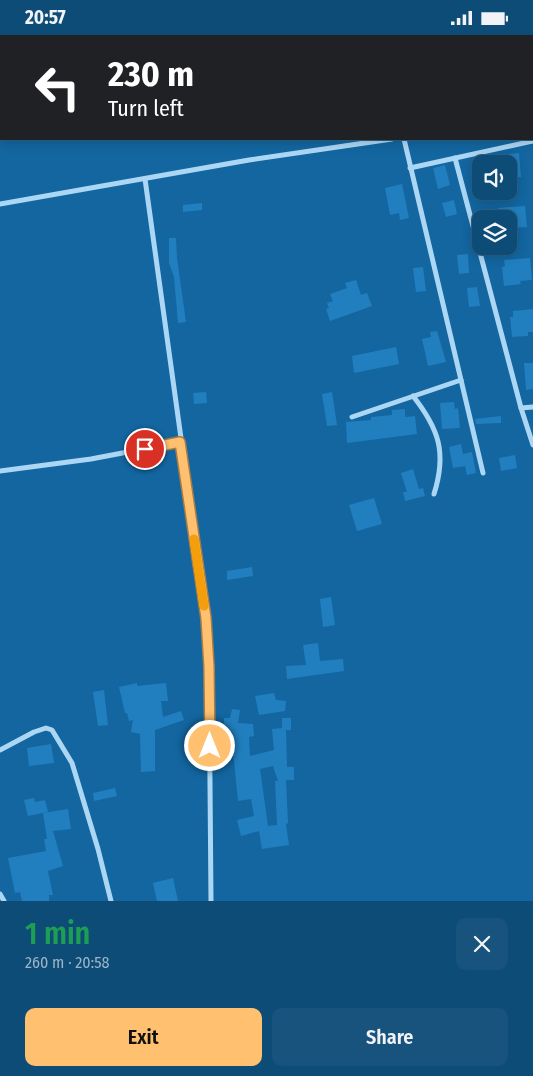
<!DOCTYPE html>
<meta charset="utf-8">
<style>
:root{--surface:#0e4c78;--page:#17537d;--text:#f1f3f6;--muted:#9bb4c6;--line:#2e638a;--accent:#ffc06f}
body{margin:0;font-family:"Fira Sans Condensed",sans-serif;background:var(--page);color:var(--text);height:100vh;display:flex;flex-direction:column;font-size:19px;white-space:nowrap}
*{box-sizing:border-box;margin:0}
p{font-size:16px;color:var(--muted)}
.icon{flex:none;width:28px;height:28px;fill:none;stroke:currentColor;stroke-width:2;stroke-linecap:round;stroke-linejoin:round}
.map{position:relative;height:866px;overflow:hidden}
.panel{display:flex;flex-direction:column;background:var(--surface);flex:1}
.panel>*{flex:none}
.guide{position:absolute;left:0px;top:0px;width:534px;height:105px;box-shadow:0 2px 12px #0003,0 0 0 1px var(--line);background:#202124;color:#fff;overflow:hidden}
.buttons{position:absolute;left:472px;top:120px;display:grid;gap:10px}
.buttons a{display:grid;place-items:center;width:45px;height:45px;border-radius:10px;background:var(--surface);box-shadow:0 2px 12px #0003,0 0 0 1px var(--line);font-size:25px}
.pin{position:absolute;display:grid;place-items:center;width:42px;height:42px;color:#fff;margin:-21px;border:2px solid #fff;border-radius:50%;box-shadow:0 1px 5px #0007}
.me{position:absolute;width:55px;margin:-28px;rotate:0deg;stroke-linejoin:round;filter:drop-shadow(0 0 4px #0008)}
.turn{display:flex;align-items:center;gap:18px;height:105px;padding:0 25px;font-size:22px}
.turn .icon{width:65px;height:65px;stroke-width:2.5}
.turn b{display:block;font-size:35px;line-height:42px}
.round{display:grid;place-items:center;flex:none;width:52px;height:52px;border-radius:10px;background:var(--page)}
.overview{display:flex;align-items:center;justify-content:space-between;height:85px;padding:0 25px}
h1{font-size:30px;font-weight:600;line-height:38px;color:#1e9e55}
.action{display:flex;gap:10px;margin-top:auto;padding:10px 25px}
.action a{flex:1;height:58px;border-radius:10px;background:var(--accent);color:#111;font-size:20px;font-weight:600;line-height:58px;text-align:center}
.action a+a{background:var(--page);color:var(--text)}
.status{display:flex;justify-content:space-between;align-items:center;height:35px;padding:0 25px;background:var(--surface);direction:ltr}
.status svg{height:14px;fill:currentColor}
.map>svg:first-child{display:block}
.building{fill:#217fbf;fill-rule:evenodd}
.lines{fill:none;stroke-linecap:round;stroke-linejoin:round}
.minor{stroke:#acd7f4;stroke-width:5}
.route-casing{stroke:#a67d48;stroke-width:12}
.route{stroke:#ffc06f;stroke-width:9}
.slow{stroke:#f59e0b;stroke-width:9}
</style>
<div class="status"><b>20:57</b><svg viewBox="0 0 49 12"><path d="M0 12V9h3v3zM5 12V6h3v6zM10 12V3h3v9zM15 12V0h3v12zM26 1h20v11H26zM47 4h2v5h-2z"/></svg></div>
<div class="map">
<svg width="533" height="866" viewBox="0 0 533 866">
<rect width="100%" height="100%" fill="#1366a0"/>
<g class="building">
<polygon points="519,118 521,142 509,143 509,129 494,129 493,121"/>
<polygon points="445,130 450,150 438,154 433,133"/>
<polygon points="402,149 409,183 400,185 399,178 390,180 385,153"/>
<polygon points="454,165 457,179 446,182 442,168"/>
<polygon points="202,168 202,175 183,177 183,170"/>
<polygon points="525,171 527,192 509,193 509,184 499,184 498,173"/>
<polygon points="169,203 176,203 177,223 186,287 178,288 174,242 169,228"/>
<polygon points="468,219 469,238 459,239 457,220"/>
<polygon points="530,223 532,245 520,246 521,249 504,251 502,232 505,231 504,225"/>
<polygon points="423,232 426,256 416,257 413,233"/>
<polygon points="356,245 361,260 367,258 372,271 330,286 326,274 329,273 327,268 333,266 330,259 347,253 345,248"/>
<polygon points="477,252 480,271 469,272 467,253"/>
<polygon points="533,274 533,297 528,297 528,301 512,302 510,282 513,282 513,276"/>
<polygon points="437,296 446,327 428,331 422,304 431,302 430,297"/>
<polygon points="396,312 399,329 354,338 352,321"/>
<polygon points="524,328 533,328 533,354 526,355"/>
<polygon points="206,357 207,368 194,369 193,358"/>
<polygon points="332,357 337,390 327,391 322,359"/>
<polygon points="454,367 455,374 458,373 460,393 442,394 440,368"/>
<polygon points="405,374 405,382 415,381 417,399 347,408 346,387 371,385 371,382 392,380 392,375"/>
<polygon points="501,381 501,388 476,389 475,384"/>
<polygon points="461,409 463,419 472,417 476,438 467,440 465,431 453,433 449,412"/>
<polygon points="515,420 517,433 501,436 499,423"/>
<polygon points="413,434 419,454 423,453 425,461 405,466 403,457 407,457 401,438"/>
<polygon points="374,463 382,489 357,496 349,470"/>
<polygon points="252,532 253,541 227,545 227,536"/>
<polygon points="331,562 335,590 323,592 320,564"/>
<polygon points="318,608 320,626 343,624 344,636 287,644 286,631 306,630 303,610"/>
<polygon points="137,648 137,651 166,648 168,666 161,666 163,682 181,676 184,685 155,695 155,736 141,737 140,699 131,697 133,685 129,686 127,678 125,678 119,652"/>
<polygon points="104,655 108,690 98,691 93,657"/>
<polygon points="274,658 276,665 286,666 285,676 259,680 255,661"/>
<path d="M 232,674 L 240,675 L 238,688 L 253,689 L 254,701 L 249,702 L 250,721 L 274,715 L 272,694 L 282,693 L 282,683 L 291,683 L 291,695 L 286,695 L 287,732 L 294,732 L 294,745 L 286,745 L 288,788 L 286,789 L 289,810 L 262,814 L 259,796 L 241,801 L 237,785 L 254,781 L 251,764 L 238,766 L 233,716 L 230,716 L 228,691 L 224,692 L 224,683 L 230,683 ZM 273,731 L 278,746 L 275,746 L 277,790 L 268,791 L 260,734 Z"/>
<polygon points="51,709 54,728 29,731 27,713"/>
<polygon points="115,753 117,761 94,766 93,758"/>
<polygon points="34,763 35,767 45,765 48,777 28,781 24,765"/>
<polygon points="68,774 71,794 53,796 63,831 48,836 53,860 49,860 49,866 22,866 20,857 15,858 8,823 46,816 44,804 47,804 43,778"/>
<polygon points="173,843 178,866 157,866 153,848"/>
</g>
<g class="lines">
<g class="minor">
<polyline points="532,72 533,72"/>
<polyline points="404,104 483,438"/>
<polyline points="455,123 521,373 533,410"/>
<polyline points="410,133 533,106"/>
<polyline points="145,144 206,583 209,632 211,866"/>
<polyline points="0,169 249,125 392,104"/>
<path d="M 413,361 C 439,394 447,418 434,459"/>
<polyline points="521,373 533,372"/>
<polyline points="352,382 461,345"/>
<polyline points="0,436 91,424 180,407"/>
<polyline points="0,715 34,697 46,693 52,695 72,728 98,814 111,866"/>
<polyline points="0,859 4,866"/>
</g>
</g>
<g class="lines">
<g class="route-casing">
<polyline id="route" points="145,414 180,407 206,583 209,632 210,711"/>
</g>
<use href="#route" class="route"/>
<polyline class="slow" points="194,504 204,571"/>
</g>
</svg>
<div class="buttons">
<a><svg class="icon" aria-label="sound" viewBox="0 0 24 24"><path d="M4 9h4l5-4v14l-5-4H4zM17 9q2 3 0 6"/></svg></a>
<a><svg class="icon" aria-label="layers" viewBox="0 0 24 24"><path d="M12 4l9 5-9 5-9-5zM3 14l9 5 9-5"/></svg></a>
</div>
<div class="pin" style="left:145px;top:414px;background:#d93025"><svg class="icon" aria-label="arrive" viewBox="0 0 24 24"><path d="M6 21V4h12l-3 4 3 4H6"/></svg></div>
<svg class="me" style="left:210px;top:711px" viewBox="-20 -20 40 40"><circle r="17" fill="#ffc06f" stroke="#fff" stroke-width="3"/><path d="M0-11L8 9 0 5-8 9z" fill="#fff"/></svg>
<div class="guide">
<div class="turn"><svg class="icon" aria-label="left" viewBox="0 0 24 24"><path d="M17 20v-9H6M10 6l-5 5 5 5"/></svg><div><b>230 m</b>Turn left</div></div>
</div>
</div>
<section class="panel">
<div class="overview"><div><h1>1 min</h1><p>260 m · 20:58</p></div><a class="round"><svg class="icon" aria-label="close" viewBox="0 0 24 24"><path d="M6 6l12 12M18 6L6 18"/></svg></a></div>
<div class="action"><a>Exit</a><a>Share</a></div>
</section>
